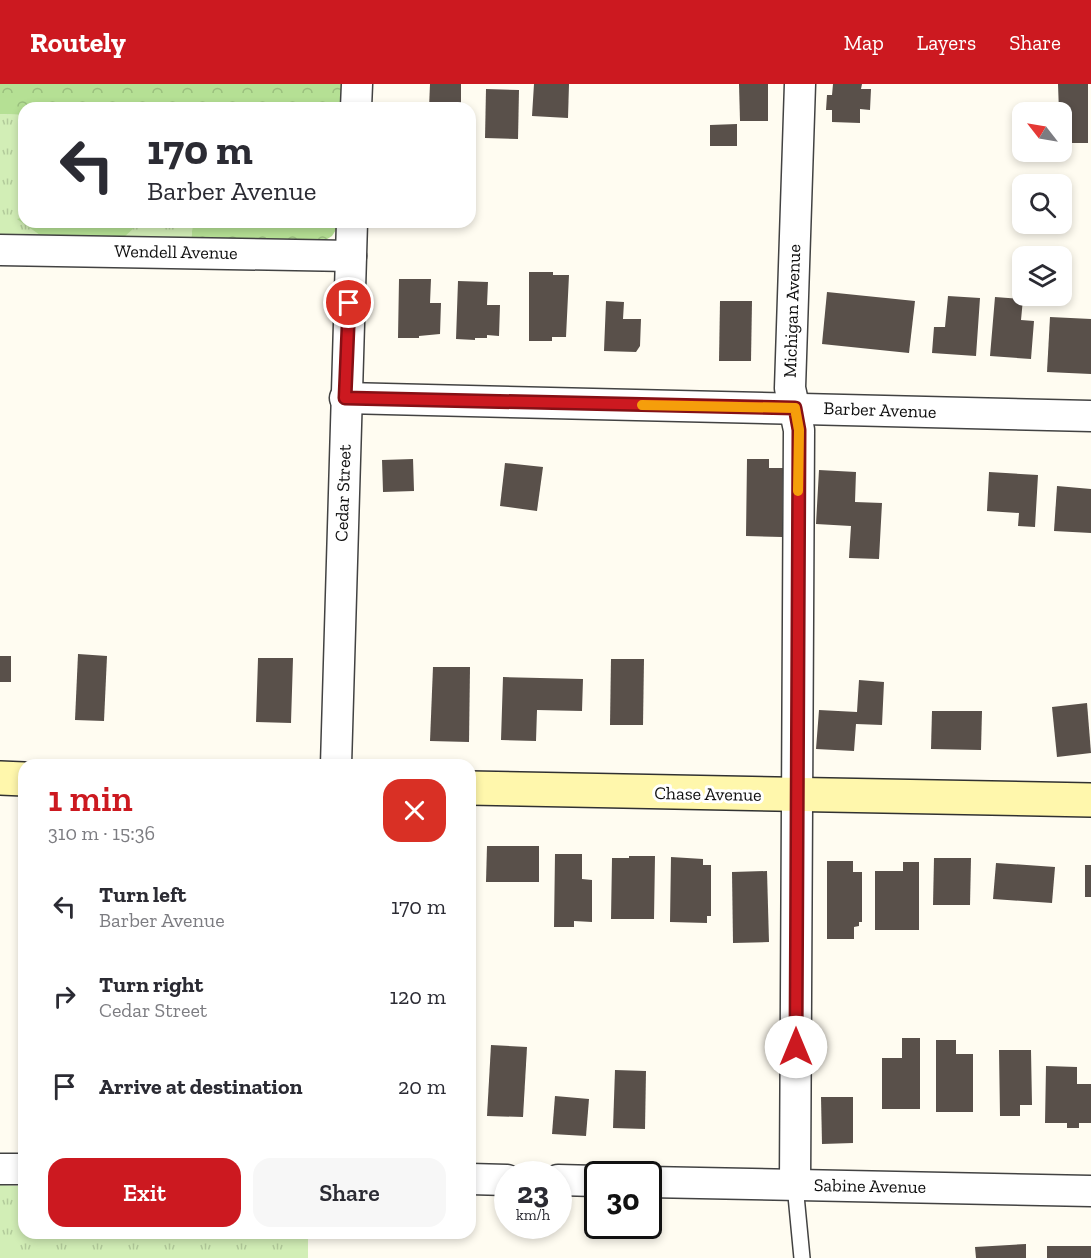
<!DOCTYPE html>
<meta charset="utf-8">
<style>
:root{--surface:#fff;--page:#f7f7f7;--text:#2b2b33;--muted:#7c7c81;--accent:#cc1920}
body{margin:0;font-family:"Zilla Slab",serif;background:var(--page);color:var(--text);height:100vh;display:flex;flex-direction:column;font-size:22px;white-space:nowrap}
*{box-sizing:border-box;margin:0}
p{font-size:20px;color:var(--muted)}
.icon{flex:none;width:33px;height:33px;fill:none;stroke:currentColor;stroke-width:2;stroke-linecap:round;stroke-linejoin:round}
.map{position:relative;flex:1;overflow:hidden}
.panel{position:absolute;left:18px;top:675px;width:458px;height:480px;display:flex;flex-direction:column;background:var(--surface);border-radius:18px;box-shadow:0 3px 9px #0003}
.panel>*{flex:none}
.hud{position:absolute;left:18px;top:18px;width:458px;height:126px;border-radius:18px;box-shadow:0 3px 9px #0003;background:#fff;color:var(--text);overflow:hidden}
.needle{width:39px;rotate:301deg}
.buttons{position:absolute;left:1012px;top:18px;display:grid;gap:12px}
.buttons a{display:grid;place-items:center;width:60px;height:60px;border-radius:12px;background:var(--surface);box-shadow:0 3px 9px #0003;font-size:30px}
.speed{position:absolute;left:494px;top:1077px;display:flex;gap:12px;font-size:30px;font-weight:700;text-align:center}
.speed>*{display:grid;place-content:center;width:78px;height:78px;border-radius:50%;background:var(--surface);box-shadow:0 3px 9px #0003;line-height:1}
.speed small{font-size:15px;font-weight:400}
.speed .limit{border:3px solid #111;border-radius:9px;background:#fff;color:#111}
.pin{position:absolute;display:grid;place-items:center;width:51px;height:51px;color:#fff;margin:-26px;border:3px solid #fff;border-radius:50%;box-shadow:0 2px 6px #0007}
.me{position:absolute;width:66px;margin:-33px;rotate:0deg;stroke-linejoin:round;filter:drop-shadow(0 0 4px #0008)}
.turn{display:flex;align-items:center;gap:21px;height:126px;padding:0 30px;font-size:27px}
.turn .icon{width:78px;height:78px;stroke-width:2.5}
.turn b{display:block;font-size:42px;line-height:51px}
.round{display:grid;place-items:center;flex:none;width:63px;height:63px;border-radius:18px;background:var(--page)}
.summary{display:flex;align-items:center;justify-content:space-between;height:102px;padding:0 30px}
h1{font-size:36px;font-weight:600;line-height:45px;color:var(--accent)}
.primary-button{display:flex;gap:12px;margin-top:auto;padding:12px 30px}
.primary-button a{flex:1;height:69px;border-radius:18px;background:var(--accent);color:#fff;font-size:24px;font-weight:600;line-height:69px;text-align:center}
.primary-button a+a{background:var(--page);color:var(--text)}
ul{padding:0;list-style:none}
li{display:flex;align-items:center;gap:18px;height:90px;padding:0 30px}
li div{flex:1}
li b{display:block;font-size:22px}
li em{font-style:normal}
header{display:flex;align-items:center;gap:36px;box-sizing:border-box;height:84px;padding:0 30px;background:var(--accent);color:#fff}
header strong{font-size:28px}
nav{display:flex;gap:33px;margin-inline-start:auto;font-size:21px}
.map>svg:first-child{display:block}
.grass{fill:url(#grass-tufts)}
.forest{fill:url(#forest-crowns)}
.building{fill:#59504a}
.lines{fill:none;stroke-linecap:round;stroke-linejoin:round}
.lane-casing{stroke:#424242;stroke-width:18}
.street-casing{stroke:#424242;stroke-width:33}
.secondary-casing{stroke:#313131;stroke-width:36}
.lane{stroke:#fff;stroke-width:15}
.street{stroke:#fff;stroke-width:30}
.secondary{stroke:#fff7ac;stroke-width:33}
.route-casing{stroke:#851015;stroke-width:15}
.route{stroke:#cc1920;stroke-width:10}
.slow{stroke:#f59e0b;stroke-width:10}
.labels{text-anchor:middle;stroke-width:6;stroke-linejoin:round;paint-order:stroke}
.street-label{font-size:18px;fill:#0f0f0f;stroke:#fff}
</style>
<header>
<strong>Routely</strong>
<nav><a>Map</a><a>Layers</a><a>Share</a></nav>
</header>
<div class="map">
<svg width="1091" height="1174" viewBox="0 0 1091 1174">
<defs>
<pattern id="grass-tufts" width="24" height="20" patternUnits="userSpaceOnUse" patternTransform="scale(1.5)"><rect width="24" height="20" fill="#d2eeb6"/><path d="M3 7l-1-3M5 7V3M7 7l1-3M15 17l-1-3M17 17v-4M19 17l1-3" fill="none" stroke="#b3cb9b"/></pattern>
<pattern id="forest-crowns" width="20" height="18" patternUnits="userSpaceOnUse" patternTransform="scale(1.5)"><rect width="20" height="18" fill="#b5e094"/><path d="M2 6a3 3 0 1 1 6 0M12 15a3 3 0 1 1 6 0" fill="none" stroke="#9abf7e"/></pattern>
</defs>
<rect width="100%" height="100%" fill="#fffcf1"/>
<g class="grass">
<polygon points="0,30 24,31 24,133 18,135 44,154 0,153"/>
<polygon points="129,138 193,138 191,156 121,156 135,141"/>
<polygon points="0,1101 24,1102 24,1149 308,1149 308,1174 0,1174"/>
</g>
<g class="forest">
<polygon points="0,0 344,0 344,24 24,24 24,31 0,30"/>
<polygon points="24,133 24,138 129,138 136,142 121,156 44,154 17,135"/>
<polygon points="193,138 341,138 332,152 321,159 191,156"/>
</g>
<g class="building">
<polygon points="430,0 461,0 461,24 429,24"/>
<polygon points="534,0 569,0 568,34 532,32"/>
<polygon points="739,0 768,0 768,37 740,37"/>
<polygon points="833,0 862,0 861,5 871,5 870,26 860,25 860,39 832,38 832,26 826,26 827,11 832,11"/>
<polygon points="1058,0 1088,0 1088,59 1062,59 1062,28 1059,28"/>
<polygon points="486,5 519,6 518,55 485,54"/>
<polygon points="737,40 737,62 710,62 710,41"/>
<polygon points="529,188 553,188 553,191 569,191 566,253 552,253 552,257 529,257"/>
<polygon points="399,195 431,195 430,219 441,219 440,250 419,252 419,254 398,254"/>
<polygon points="458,197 488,198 487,221 500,221 499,252 487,251 487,254 475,254 475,256 456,255"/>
<polygon points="827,208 915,217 909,269 822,260"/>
<polygon points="948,212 980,214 976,272 932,269 934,243 945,243"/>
<polygon points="995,213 1023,215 1021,236 1034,237 1031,275 990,272"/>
<polygon points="606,217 624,218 623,235 641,235 640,262 636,268 604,267"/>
<polygon points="720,217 752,217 751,277 719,277"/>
<polygon points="1050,233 1091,235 1091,290 1047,288"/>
<polygon points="413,375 414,407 383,408 382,376"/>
<polygon points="747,375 769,375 769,384 783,384 782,453 746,452"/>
<polygon points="505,379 543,383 537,427 500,422"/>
<polygon points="819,386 856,388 855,418 882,419 879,475 849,474 851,442 816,440"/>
<polygon points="989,388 1038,391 1035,443 1018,442 1019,429 987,427"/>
<polygon points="1057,402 1091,405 1091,449 1054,447"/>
<polygon points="78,570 107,572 104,637 75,636"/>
<rect x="0" y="572" width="11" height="26"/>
<polygon points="258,574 293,574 291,639 256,638"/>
<polygon points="611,575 644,575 643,641 610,641"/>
<polygon points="433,583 470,583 469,658 430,657"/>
<polygon points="503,593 583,595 582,627 537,626 536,657 501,656"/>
<polygon points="859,596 884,598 882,641 856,640 854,667 816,665 819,626 857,628"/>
<polygon points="1087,619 1091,669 1057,673 1052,623"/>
<polygon points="932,627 982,627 981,666 931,665"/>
<polygon points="487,762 539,762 539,798 486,798"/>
<polygon points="555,770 582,770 582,795 592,796 592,838 574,837 574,843 554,843"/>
<polygon points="629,772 655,772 654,835 611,835 612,774 629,774"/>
<polygon points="671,773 703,775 703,781 711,781 711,832 707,832 707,839 670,838"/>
<polygon points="934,774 971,774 970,821 933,821"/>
<polygon points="827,777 853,777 853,788 862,788 862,838 859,838 859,842 854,843 854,855 827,855"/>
<polygon points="903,778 919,778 919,846 875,846 875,787 903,787"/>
<polygon points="996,779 1055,783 1052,819 993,815"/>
<rect x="1085" y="781" width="6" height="32"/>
<polygon points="767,787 769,858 733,859 732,788"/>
<polygon points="902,954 920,954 920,1025 882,1025 882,974 902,974"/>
<polygon points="936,956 956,956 956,970 973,970 973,1028 936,1028"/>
<polygon points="491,961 527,963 523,1033 487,1032"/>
<polygon points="999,966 1031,966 1032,1021 1020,1021 1020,1032 1000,1032"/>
<polygon points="1046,982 1077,983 1077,1000 1091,1000 1091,1039 1079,1039 1079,1044 1067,1044 1067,1039 1045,1039"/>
<polygon points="615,986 646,987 645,1045 613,1044"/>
<polygon points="555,1012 589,1015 586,1052 552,1050"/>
<polygon points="821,1013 853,1013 853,1059 822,1060"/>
<polygon points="1026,1160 1026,1174 976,1174 975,1163"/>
<rect x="1047" y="1162" width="44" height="12"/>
</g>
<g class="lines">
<g class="lane-casing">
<polyline id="lane" points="795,1101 802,1174"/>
</g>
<g class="street-casing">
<g id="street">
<polyline points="356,24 357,0"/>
<polyline points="0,166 351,172"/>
<polyline points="345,314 1091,332"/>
<polyline points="336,681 352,138"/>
<polyline points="0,1085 24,1085"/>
<polyline points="470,1095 507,1096"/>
<polyline points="558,1096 597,1097"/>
<polyline points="648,1098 1091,1107"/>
<polyline points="795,1101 799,346 790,304 800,0"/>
</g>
</g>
<g class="secondary-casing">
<g id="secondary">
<polyline points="0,694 24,695"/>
<polyline points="470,704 1091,716"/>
</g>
</g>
<use href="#lane" class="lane"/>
<use href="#street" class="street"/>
<use href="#secondary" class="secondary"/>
</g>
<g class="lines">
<g class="route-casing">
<polyline id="route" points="349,219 345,314 795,324 799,346 796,963"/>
</g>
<use href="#route" class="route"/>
<polyline class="slow" points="642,321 795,324 799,346 798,407"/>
</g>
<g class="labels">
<g class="street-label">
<text transform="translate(176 168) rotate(1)" y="6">Wendell Avenue</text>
<text transform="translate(792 227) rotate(-88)" y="6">Michigan Avenue</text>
<text transform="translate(880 326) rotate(2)" y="6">Barber Avenue</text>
<text transform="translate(343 409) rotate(-88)" y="6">Cedar Street</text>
<text transform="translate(708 710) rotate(1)" y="6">Chase Avenue</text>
<text transform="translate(870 1102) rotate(1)" y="6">Sabine Avenue</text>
</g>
</g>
</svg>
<div class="buttons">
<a><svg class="needle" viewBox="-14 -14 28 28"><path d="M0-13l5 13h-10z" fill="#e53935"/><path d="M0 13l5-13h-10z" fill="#7c7c81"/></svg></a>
<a><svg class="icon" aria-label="search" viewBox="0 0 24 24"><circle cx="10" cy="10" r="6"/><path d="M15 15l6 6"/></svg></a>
<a><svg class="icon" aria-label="layers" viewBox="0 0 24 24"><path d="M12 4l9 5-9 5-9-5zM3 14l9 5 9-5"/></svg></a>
</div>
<div class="speed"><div>23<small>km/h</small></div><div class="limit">30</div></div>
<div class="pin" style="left:349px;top:219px;background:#d93025"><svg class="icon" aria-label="arrive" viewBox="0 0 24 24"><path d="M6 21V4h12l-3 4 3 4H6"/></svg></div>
<svg class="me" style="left:796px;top:963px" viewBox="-20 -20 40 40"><circle r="19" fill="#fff"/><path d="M0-13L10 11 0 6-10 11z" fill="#cc1920"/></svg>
<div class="hud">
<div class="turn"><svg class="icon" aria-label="left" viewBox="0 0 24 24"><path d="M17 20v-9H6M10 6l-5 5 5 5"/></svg><div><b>170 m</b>Barber Avenue</div></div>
</div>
<section class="panel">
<div class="summary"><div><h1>1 min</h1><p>310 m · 15:36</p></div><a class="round" style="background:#d93025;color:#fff"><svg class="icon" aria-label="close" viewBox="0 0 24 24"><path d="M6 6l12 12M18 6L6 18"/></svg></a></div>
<ul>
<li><svg class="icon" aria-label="left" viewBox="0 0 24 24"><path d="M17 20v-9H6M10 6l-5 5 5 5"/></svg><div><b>Turn left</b><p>Barber Avenue</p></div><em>170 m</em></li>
<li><svg class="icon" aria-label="right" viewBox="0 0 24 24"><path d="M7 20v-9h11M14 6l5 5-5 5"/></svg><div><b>Turn right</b><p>Cedar Street</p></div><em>120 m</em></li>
<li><svg class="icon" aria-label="arrive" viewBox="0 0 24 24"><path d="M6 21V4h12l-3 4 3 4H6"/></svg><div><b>Arrive at destination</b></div><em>20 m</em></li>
</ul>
<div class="primary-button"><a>Exit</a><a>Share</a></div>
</section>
</div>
